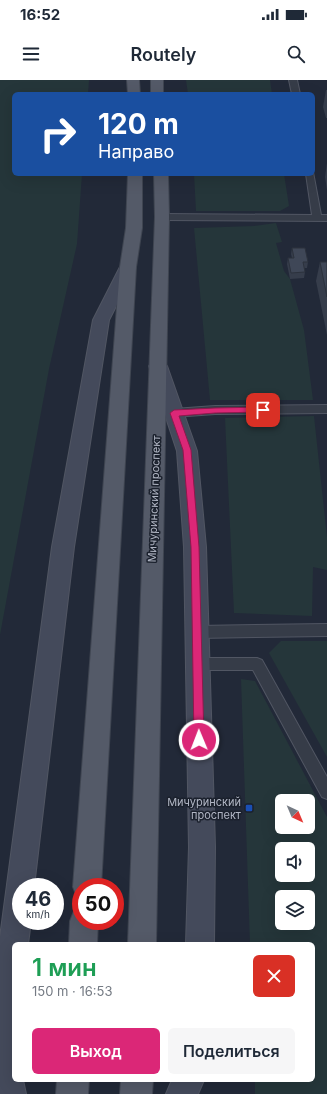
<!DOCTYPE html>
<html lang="ru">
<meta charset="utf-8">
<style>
:root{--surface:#fff;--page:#f6f6f7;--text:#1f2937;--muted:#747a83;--accent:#db2777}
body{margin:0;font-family:Inter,sans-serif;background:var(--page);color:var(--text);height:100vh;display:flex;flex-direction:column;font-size:15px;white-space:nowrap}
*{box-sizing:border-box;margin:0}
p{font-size:13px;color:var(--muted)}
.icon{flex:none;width:22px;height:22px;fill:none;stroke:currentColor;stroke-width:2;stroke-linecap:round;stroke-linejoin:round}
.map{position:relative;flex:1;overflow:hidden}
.panel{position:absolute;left:12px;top:862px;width:303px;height:140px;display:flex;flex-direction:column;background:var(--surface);border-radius:6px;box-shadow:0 4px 16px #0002}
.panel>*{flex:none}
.guide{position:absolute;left:12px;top:12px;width:303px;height:84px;border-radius:6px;box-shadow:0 4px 16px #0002;background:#1a4fa0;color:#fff;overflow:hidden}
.needle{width:26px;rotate:136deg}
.controls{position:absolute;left:275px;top:714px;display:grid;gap:8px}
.controls a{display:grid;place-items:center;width:40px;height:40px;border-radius:6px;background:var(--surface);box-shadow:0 4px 16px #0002;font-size:20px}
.speed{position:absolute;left:12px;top:798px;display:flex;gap:8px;font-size:20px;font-weight:700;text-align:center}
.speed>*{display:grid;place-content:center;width:52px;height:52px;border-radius:50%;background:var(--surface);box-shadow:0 4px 16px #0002;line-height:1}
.speed small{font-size:10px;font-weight:400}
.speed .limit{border:6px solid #d22;background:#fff;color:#111}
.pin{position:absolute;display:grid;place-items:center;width:34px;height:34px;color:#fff;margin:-17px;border-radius:8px;box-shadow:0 2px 6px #0006}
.me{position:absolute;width:44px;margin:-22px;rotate:359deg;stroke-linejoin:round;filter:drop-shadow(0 0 3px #0008)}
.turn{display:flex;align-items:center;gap:14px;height:84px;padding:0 20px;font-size:18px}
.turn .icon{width:52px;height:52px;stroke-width:2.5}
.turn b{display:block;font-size:28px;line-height:34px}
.round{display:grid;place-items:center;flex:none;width:42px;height:42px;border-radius:6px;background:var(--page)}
.headline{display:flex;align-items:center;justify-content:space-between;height:68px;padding:0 20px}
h1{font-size:24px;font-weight:600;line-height:30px;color:#1e9e55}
.cta{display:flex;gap:8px;margin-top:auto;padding:8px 20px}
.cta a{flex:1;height:46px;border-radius:6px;background:var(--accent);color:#fff;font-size:16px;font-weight:600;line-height:46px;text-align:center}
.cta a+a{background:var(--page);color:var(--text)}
.status{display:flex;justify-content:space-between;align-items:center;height:28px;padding:0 20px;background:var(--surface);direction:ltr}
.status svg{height:11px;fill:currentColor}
header{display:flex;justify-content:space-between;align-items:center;height:52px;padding:0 20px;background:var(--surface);font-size:18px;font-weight:600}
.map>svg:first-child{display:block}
.green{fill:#25363a;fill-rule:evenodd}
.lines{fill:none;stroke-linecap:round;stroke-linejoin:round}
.service-casing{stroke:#515663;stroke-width:2}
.secondary-casing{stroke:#515663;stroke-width:2}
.primary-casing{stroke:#3f4551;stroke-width:2}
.service{fill:#363c48;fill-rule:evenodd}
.secondary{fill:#444a5b;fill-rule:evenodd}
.primary{fill:#545a68;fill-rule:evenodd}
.wall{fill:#363d4b}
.building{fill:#3f4757;stroke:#2c323d}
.route{fill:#db2777;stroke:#8e194d}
.transit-dot{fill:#1a4fb4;stroke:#1b212d;stroke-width:1.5}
.labels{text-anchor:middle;stroke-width:3;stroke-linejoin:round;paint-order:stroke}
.street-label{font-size:11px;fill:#b1b6c4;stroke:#1b212d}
.poi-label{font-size:11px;fill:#b1b6c4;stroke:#1b212d;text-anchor:end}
</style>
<div class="status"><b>16:52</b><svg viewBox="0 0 49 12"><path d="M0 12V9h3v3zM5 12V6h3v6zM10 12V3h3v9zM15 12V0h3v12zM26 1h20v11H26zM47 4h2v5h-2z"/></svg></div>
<header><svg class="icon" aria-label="menu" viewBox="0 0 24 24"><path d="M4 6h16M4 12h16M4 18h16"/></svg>Routely<svg class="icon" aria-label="search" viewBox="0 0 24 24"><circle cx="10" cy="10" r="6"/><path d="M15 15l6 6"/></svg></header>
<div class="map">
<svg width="327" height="1014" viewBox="0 0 327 1014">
<rect width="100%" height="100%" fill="#222938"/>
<g class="green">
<polygon points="0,0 89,0 88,14 14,14 14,94 82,94 77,164 49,289 0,555"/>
<polygon points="186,0 270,0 272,14 188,14"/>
<polygon points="194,94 284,94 289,126 280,131 196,131"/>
<polygon points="276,143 282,162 276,163 284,191 290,199 304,250 313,320 210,320 194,148 254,146"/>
<polygon points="314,336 327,457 327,490 313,487 312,536 234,533 225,338"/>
<polygon points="281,561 327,561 327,677 269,573"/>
<path d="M 241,599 L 255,601 L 327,737 L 327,1014 L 255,1014 L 255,1000 L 313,1000 L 313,864 L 250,864 ZM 282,721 L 308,721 L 308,747 L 282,747 ZM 282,769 L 308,769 L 308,795 L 282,795 ZM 282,817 L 308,817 L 308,843 L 282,843 Z"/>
</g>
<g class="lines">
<g class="service-casing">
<g id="service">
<polygon points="289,0 297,0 300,14 292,14"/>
<polygon points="313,92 321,135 327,135 327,141 162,140 158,137 162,134 312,135 306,94 313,94"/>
<polygon points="327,325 327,333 215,334 174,337 170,336 168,333 170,330 174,329 215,326"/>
<polygon points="327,544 327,556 197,558 192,556 190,552 192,548 197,546"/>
<polygon points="198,578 257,578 262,580 327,697 327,719 322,717 253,590 198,590 193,588 191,584 193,580"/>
</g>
</g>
<g class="secondary-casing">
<g id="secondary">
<polygon points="128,182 134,184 136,187 109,240 74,467 34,807 21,807 21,841 31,841 28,864 14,864 14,1000 23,1000 26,1014 0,1014 0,857 52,467 93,240 120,187 122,184"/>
<polygon points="158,280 164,282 167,286 197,371 206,467 215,767 214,864 186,864 189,767 184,467 177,371 149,286 152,282"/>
<polygon points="172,1000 204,1000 198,1014 166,1014"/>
</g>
</g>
<g class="primary-casing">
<g id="primary">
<polygon points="127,0 139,0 140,14 128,14"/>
<rect x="151" y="0" width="12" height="14"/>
<polygon points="128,94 142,94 142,148 136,187 101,807 81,807 81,818 77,817 73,807 120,187 126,148"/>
<polygon points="154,94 168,94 169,137 156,864 128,864 155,137"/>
<polygon points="81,828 81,841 98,841 97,864 69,864 70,841 74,831"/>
<polygon points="57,1000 89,1000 88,1014 56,1014"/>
<polygon points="121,1000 153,1000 152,1014 120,1014"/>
</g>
</g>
<use href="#service" class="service"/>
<use href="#secondary" class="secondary"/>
<use href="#primary" class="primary"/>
</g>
<g class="wall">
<polygon points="326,10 327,10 327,38 326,38 323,27"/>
<polygon points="327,83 327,110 325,97"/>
<polygon points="292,168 308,182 307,188 304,188 305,192 304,198 290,199 287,184 288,178 292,178 291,174"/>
<polygon points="320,182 327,182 327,255 316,201"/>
</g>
<g class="building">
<polygon points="292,168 305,168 308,182 303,182 305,192 291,193 288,178 294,178"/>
<polygon points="320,182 327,182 327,217"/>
</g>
<polygon class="route" points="263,327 266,330 263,332 215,333 179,336 191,370 199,467 204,660 203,663 199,665 196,663 194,660 191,467 183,370 170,333 174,330 215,328"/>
<rect class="transit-dot" x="245" y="724" width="8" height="8" rx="2"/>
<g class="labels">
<g class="street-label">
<text transform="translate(154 419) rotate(-88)" y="4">Мичуринский проспект</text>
</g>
<g class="poi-label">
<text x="241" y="726">Мичуринский<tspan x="241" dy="13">проспект</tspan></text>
</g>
</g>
</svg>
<div class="controls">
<a><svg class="needle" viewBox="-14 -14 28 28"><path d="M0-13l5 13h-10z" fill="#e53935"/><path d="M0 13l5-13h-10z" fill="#747a83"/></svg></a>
<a><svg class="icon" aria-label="sound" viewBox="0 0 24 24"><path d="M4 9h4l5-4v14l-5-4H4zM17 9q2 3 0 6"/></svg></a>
<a><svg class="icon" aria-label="layers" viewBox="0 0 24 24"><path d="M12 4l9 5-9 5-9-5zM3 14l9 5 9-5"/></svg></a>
</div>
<div class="speed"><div>46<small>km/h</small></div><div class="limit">50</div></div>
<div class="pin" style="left:263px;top:330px;background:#d93025"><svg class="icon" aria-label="arrive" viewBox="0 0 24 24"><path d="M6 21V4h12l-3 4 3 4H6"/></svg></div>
<svg class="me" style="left:199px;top:660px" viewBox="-20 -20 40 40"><circle r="17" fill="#db2777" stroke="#fff" stroke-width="3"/><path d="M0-11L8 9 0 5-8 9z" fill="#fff"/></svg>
<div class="guide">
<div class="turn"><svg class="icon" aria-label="right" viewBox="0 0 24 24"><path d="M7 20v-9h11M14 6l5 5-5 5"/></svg><div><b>120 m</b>Направо</div></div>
</div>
<section class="panel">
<div class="headline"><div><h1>1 мин</h1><p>150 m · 16:53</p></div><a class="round" style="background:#d93025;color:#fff"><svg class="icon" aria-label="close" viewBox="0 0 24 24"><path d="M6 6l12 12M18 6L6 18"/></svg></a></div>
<div class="cta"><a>Выход</a><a>Поделиться</a></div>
</section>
</div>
